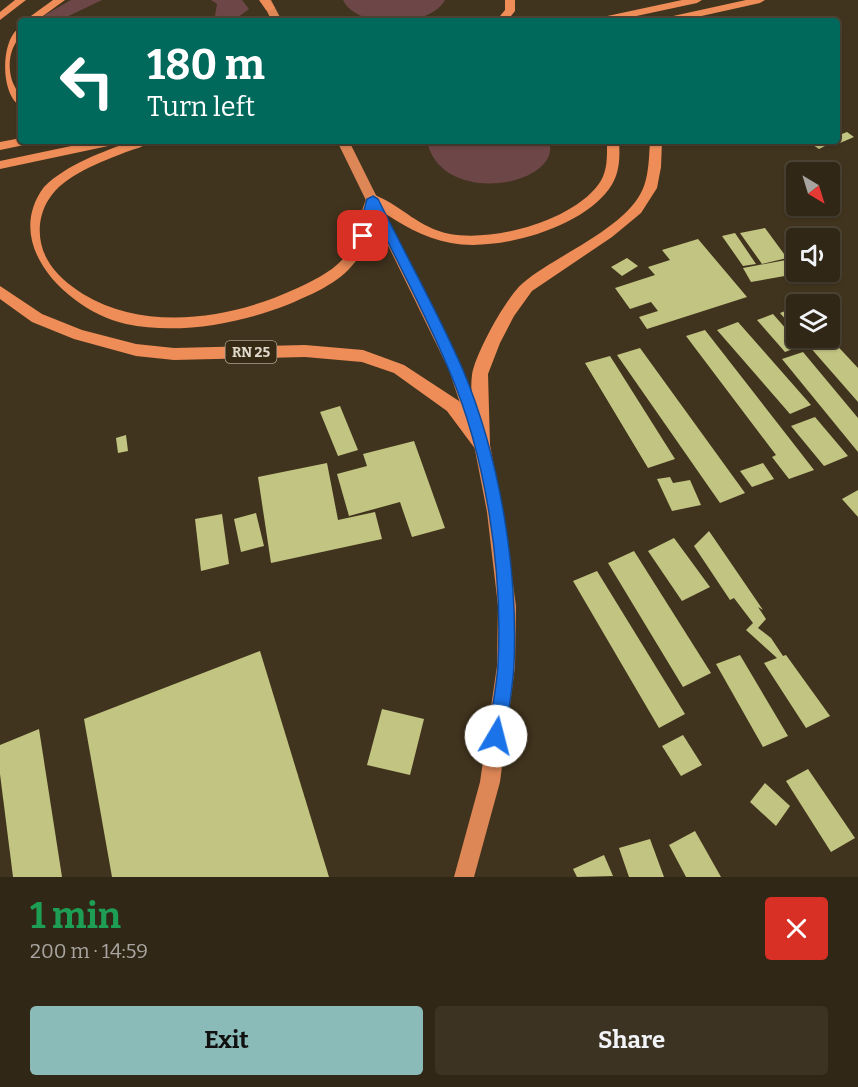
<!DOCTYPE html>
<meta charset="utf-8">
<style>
:root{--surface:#312716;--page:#3d3323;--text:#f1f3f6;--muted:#a8a5a1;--line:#4c4435;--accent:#8bbbb9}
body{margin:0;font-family:Bitter,serif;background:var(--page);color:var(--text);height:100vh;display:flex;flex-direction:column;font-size:22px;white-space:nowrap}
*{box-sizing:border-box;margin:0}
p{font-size:20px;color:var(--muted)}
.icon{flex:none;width:33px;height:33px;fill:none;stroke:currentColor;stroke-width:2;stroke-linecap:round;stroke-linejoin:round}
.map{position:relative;height:877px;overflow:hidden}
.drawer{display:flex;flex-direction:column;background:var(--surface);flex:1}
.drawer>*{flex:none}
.guide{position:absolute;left:18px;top:18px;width:822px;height:126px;border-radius:6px;box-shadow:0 2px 4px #0004,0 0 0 2px var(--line);background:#00695c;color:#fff;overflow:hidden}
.needle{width:39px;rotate:142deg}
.fabs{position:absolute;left:786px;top:162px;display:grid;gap:12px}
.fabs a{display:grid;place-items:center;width:54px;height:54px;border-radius:6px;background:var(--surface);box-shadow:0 2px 4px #0004,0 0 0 2px var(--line);font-size:30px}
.pin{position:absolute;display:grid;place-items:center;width:51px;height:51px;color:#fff;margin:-26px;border-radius:12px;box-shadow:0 3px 9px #0006}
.me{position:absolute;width:66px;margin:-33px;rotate:8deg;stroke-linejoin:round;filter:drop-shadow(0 0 4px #0008)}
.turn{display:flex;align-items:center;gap:21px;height:126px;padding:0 30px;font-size:27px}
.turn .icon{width:78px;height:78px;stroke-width:2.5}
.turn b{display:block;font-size:42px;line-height:51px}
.round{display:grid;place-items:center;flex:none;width:63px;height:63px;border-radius:6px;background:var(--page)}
.summary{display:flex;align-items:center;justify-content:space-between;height:102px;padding:0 30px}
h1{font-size:36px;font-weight:700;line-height:45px;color:#1e9e55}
.cta{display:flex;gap:12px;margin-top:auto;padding:12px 30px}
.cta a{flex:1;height:69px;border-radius:6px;background:var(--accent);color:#111;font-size:24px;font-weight:700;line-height:69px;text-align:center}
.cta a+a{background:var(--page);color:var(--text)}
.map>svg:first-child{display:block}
.green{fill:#6d4647}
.building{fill:#c2c582}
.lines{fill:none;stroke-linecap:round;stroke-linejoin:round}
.primary{fill:#dd8656;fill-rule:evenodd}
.trunk{fill:#ee8d58;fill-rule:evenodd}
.route{fill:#1a73e8;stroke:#114b97;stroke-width:1.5}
.labels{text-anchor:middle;stroke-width:6;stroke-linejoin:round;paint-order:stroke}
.shield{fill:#372a14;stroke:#aea495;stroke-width:1.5}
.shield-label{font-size:14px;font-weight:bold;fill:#e1d9cc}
</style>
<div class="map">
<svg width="858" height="877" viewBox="0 0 858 877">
<rect width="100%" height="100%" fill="#41341e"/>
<g class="green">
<polygon points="71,0 102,0 58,21 42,21 45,15"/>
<polygon points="211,0 242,0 249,9 237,18 215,16 217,4"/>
<path d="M 343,0 L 445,0 C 430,28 357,30 343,0 Z"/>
<path d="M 427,141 L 549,141 C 564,185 441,209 427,141 Z"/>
</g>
<g class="building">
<polygon points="847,132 854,137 840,143 837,140 837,136"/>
<polygon points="807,141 829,141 831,143 819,149"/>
<polygon points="765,228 787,258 762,264 740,233"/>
<polygon points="735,233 756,264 743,266 722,236"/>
<polygon points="698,239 747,297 647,329 639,317 658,311 651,302 630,309 615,288 655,275 648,267 670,260 662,250"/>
<polygon points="627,258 638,266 622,276 611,267"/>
<polygon points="786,260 796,274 751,282 743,268"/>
<polygon points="796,307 796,331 780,313"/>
<polygon points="773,314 801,346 785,352 757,320"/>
<polygon points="738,322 811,405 790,414 717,330"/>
<polygon points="705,330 814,470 789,479 772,457 776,455 686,336"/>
<polygon points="802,338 830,338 858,368 858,402"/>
<polygon points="640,348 745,493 720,503 617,355"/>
<polygon points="803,352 858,418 858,452 782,359"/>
<polygon points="610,356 675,459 648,468 585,363"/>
<polygon points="340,406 358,450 338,456 320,412"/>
<polygon points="815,417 848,456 824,466 791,426"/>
<polygon points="126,435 128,451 118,453 116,438"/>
<polygon points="414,441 445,528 412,537 400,502 349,516 337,474 367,466 363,454"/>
<polygon points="327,463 338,520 375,512 382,539 271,563 258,477"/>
<polygon points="763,463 774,479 752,487 740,471"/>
<polygon points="670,477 673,483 690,480 701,505 672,511 657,479"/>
<polygon points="858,490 858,517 842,499"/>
<polygon points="256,513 264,546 241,552 234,519"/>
<polygon points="222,514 229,564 201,571 195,519"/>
<polygon points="709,531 763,610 758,607 766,619 758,628 771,638 783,656 786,655 830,716 806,728 764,663 777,658 746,630 753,623 734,598 730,600 694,546"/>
<polygon points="674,538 710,587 682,601 648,551"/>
<polygon points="634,551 711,673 683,687 608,563"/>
<polygon points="597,571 685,714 659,728 573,581"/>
<polygon points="260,651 329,877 112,877 84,719"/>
<polygon points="740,655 788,736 763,747 716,664"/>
<polygon points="382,709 424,719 410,775 367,765"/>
<polygon points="39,729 62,877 13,877 0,774 0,745"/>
<polygon points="683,735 702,765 681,776 662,746"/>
<polygon points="808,769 855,838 831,852 786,781"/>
<polygon points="765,783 790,806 776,826 750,802"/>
<polygon points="695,831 721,877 686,877 669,845"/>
<polygon points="650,839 664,877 629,877 619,848"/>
<polygon points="604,855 613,876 577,877 573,869"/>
</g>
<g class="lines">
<g class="primary">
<polygon points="261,0 271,0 282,21 272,21"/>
<polygon points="337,141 349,141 463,370 490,445 503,512 516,606 515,666 500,782 474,877 454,877 480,782 497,666 498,606 487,512 474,445 449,370"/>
</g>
<g class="trunk">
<polygon points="15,0 26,0 0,20 0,12"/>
<polygon points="53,0 65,0 36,21 24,21"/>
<polygon points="259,0 269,0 275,8 270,11 266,10"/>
<polygon points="505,0 515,0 515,11 507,21 496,21 505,10"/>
<polygon points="682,0 702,0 697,3 613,21 593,21 598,18"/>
<polygon points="746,0 765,0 760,3 679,21 659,21 664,18"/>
<path d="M 21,27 L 21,36 C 9,48 7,67 13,83 C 17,92 21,95 21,106 C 0,96 0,37 21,27 Z"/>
<polygon points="21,138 21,141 31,141 29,144 0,150 0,142"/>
<polygon points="95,141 119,141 113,145 0,169 0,161"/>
<path d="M 132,141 L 150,141 C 145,147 134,149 126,152 C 101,162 64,175 49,199 C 37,217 37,241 47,259 C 55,274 69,285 83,294 C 145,332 230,319 293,290 C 311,282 330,273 343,259 C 360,240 357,216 368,196 C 373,195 373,194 377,196 C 403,207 419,228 450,234 C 494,242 571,221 598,185 C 608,172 607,157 607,141 L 619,141 C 620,158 620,174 609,189 C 581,228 498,252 451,243 C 424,238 400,224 377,208 C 364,268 342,282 287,305 C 238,324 178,335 126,324 C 71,312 0,246 44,187 C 67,164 103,152 132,141 Z"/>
<path d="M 650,141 L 662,141 L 661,167 L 657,188 L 641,213 L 612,237 L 532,291 L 514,316 L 500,343 L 488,374 L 490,445 L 488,450 L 482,452 L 476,450 L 447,411 L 394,373 L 362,362 L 305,357 L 174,360 L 136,356 L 74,339 L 32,322 L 0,299 L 0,286 L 42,314 L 82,330 L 136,344 L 174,348 L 305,345 L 363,350 L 404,365 L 459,401 L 473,421 C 473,406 470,389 472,375 C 475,354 507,296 523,283 C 555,255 629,228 644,186 C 649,172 649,156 650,141 Z"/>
</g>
</g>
<path class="route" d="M 373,196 L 378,199 C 406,256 438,312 463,370 C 500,459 518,568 514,664 C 513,687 508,712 505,736 L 502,742 L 496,744 L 490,742 L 488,736 C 491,712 497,687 498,664 C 503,570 486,456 449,370 C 427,317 399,265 374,214 L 367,239 L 359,239 L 357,236 L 367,199 Z"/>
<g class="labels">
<rect class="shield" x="225.5" y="341" width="51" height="22" rx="4.5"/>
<g class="shield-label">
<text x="251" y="357">RN 25</text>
</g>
</g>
</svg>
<div class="fabs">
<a><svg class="needle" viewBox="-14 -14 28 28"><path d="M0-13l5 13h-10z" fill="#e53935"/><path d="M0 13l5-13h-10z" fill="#a8a5a1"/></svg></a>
<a><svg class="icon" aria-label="sound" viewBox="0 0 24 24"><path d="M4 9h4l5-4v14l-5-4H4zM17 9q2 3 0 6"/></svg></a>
<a><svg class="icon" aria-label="layers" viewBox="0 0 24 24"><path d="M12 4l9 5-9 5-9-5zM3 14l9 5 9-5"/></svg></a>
</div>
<div class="pin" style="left:363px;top:236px;background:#d93025"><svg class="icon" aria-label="arrive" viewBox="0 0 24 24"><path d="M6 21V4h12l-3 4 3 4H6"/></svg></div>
<svg class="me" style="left:496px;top:736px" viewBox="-20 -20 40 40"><circle r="19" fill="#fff"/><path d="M0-13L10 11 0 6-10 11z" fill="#1a73e8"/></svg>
<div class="guide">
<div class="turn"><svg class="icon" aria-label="left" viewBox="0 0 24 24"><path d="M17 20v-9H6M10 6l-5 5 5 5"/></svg><div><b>180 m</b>Turn left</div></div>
</div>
</div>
<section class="drawer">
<div class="summary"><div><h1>1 min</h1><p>200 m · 14:59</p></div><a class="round" style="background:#d93025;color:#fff"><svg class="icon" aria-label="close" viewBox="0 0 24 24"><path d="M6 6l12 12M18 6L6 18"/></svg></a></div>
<div class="cta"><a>Exit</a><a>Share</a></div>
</section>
